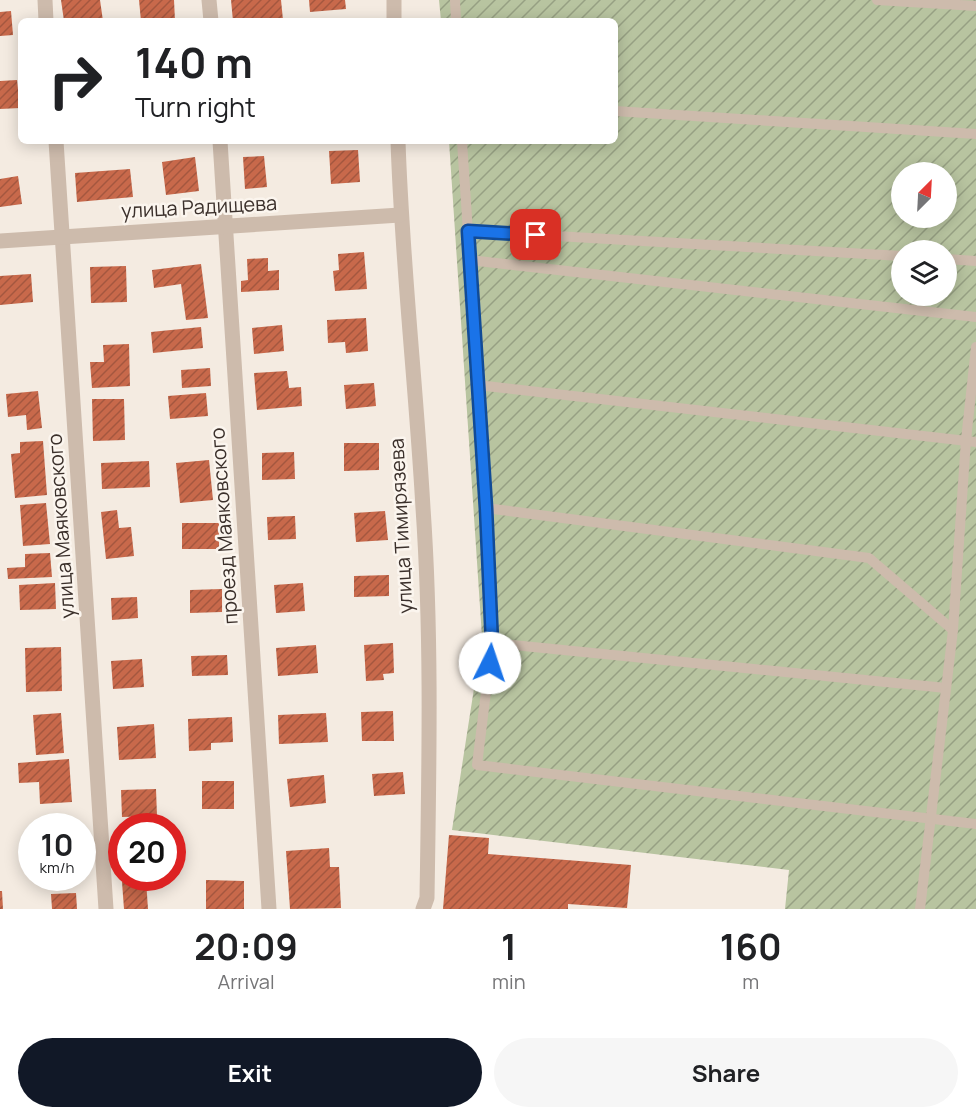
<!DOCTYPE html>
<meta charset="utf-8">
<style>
:root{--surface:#fff;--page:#f6f6f6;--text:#202124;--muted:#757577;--accent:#111827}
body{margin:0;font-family:Manrope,sans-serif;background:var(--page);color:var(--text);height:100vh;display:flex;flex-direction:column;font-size:22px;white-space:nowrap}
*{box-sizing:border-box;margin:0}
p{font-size:20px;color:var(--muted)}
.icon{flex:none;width:33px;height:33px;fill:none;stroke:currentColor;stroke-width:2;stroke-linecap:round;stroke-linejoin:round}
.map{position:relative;height:909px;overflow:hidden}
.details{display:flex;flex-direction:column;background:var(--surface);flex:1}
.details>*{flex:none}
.top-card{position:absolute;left:18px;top:18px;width:600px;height:126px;border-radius:9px;box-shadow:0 3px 15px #0003;background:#fff;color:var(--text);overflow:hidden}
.needle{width:39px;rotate:24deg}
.fabs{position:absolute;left:891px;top:162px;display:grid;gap:12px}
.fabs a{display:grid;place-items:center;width:66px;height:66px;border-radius:50%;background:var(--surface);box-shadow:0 3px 15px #0003;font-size:30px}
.speed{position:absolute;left:18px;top:813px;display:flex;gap:12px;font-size:30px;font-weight:700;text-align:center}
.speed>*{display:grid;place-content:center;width:78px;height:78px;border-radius:50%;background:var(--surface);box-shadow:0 3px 15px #0003;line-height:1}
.speed small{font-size:15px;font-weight:400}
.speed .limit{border:9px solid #d22;background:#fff;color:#111}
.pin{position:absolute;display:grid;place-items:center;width:51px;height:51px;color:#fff;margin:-26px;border-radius:12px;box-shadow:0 3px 9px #0006}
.me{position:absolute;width:66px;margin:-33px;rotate:4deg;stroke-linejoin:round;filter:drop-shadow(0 0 4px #0008)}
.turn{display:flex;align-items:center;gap:21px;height:126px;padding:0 18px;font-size:27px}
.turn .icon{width:78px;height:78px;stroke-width:2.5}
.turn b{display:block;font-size:42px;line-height:51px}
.eta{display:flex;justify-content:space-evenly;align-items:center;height:102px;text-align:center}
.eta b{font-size:36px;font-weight:700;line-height:42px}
.button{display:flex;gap:12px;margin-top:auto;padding:12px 18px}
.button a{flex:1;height:69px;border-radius:36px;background:var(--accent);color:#fff;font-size:24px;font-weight:700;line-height:69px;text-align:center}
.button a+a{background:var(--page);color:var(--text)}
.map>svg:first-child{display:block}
.garden{fill:url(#garden-furrows);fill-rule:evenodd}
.building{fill:url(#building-hatch)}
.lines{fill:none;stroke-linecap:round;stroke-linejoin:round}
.lane{stroke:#cdbbac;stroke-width:10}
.street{stroke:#cdbbac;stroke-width:15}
.route-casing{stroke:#114b97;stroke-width:15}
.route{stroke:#1a73e8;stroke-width:10}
.labels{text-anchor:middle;stroke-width:5;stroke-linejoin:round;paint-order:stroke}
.street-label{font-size:20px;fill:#3b302b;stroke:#fbf5ee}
</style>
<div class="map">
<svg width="976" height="909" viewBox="0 0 976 909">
<defs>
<pattern id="garden-furrows" width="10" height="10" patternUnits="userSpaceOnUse" patternTransform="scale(1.5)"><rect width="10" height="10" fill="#b8c4a0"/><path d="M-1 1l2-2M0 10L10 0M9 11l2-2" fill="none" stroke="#97a083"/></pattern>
<pattern id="building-hatch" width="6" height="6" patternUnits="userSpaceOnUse" patternTransform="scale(1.5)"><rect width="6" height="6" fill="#c8694b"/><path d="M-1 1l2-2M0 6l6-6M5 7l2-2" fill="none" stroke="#a4573f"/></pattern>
</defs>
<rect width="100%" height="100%" fill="#f4ebe1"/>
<path class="garden" d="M 439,0 L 976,0 L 976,909 L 785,909 L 789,870 L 452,830 L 482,637 L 449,141 L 615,141 L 615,21 L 441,21 ZM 902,172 L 946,172 L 946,218 L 902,218 ZM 902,250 L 946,250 L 946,296 L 902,296 Z"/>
<g class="building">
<polygon points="61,0 100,0 103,21 64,21"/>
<polygon points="139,0 174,0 175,21 141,21"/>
<polygon points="231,0 281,0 283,20 233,21"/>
<polygon points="309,0 345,0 346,9 310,12"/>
<polygon points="11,11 13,35 0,36 0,12"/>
<polygon points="17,80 20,108 0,109 0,81"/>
<polygon points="358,150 360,182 331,184 329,151"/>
<polygon points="264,156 267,187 245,189 243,157"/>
<polygon points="195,157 199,191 166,195 162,162"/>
<polygon points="130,169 133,197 77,202 75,173"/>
<polygon points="18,176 22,204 0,207 0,179"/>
<polygon points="364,252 367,289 335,291 333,271 339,270 338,254"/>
<polygon points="268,258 268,271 279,270 279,290 241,292 241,281 248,280 247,259"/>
<polygon points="201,264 208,318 186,320 181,284 154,288 152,270"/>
<polygon points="126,266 127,302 91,303 90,267"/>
<polygon points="31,274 33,302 0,305 0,276"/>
<polygon points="366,318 368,351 346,353 345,342 328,343 327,320"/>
<polygon points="282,325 284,351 254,354 252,328"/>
<polygon points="201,327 203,348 153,353 151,332"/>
<polygon points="129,344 130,386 92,388 90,362 104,362 103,345"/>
<polygon points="210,368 211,386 182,388 181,370"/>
<polygon points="287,371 289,388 301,387 302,406 257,410 254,373"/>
<polygon points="374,383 376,406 346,409 344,385"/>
<polygon points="38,391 42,428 27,430 26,415 8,417 6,394"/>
<polygon points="206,393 208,416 170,419 168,396"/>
<polygon points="92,399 124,399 125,440 93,441"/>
<polygon points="43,441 47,495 15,498 11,454 20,453 20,442"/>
<polygon points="344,443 379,443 379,470 344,471"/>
<polygon points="294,452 295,479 262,480 262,453"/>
<polygon points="209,460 213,500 180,503 176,463"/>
<polygon points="149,461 150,487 102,489 101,463"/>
<polygon points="46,503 50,544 23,546 20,505"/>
<polygon points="117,510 119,528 131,527 134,556 106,559 101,512"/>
<polygon points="385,511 388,540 356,542 354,513"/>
<polygon points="295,516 296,539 268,540 267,517"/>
<rect x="182" y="523" width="37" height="26"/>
<polygon points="50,553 52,577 8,579 7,568 25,567 25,554"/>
<polygon points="389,575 389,596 354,597 354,576"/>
<polygon points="55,583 56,609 20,610 19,585"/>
<polygon points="303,583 305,611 276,613 274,585"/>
<polygon points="222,589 222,612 190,613 190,590"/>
<polygon points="137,597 138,618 112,620 111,598"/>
<polygon points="393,643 394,673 383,674 384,680 366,681 364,645"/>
<polygon points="316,645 318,673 278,676 276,648"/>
<polygon points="61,647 62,691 26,692 25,648"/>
<polygon points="227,655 228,675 192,676 191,656"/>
<polygon points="142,659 144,687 113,689 111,661"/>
<polygon points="393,711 394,741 362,741 361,712"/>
<polygon points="61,713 64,753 36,755 33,715"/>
<polygon points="326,713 328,742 279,744 278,715"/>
<polygon points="232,717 233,742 211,743 211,750 189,751 188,719"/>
<polygon points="154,724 156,758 119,760 117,727"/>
<polygon points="69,759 72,802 40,804 39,782 19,783 18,763"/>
<polygon points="403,772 405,794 374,796 372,774"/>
<polygon points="324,775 326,803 290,807 287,779"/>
<rect x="202" y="781" width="32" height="28"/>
<polygon points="156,789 157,816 122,817 121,790"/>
<polygon points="449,835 489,838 488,854 631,865 627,908 568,904 568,909 443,909"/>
<polygon points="329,848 330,867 339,867 341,908 290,909 286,851"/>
<polygon points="146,880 148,909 124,909 122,882"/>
<polygon points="206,880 244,881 244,909 206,909"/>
<polygon points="0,891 2,891 3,909 0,909"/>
<polygon points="76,893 77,909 52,909 51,894"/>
</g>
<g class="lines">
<g class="lane">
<polyline points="455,0 456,21"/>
<polyline points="877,0 976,6"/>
<polyline points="615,111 976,134"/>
<polyline points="462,141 486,508 492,643 477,765 976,824"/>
<polyline points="468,231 902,256"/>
<polyline points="946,259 976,261"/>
<polyline points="469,260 976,317"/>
<polyline points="477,385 976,442"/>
<polyline points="486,508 869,558 953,630"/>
<polyline points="492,643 946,688"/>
<polyline points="920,909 953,630 966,440 976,347"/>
</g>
<g class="street">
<polyline points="45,0 46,21"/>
<polyline points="209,0 211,21"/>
<polyline points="394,0 394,21"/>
<polyline points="56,141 106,909"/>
<polyline points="220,141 269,909"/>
<path d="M 398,141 C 402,264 416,385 423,508 C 432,638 429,768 427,898 L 423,909"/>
<polyline points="0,241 400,215"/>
</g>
</g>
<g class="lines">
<g class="route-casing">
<polyline id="route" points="490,663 492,643 486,508 468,231 536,235"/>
</g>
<use href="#route" class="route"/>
</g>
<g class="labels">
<g class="street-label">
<text transform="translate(199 207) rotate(-3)" y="7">улица Радищева</text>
<text transform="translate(61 526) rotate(-94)" y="7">улица Маяковского</text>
<text transform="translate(224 526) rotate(-94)" y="7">проезд Маяковского</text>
<text transform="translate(401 526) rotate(-93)" y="7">улица Тимирязева</text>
</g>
</g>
</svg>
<div class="fabs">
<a><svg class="needle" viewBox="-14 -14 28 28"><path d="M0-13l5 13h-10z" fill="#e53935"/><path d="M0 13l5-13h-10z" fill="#757577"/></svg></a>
<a><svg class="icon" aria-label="layers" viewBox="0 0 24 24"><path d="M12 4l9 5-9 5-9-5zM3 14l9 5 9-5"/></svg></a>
</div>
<div class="speed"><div>10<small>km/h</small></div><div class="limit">20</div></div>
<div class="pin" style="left:536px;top:235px;background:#d93025"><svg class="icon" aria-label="arrive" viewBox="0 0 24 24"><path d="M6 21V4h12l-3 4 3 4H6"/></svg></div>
<svg class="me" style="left:490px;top:663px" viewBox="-20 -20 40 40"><circle r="19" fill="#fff"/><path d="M0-13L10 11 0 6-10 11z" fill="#1a73e8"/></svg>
<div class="top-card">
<div class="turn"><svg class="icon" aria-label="right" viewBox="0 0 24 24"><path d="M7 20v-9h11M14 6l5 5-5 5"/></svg><div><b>140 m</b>Turn right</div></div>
</div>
</div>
<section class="details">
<div class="eta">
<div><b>20:09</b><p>Arrival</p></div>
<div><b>1</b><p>min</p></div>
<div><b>160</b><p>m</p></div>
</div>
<div class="button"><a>Exit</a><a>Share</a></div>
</section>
